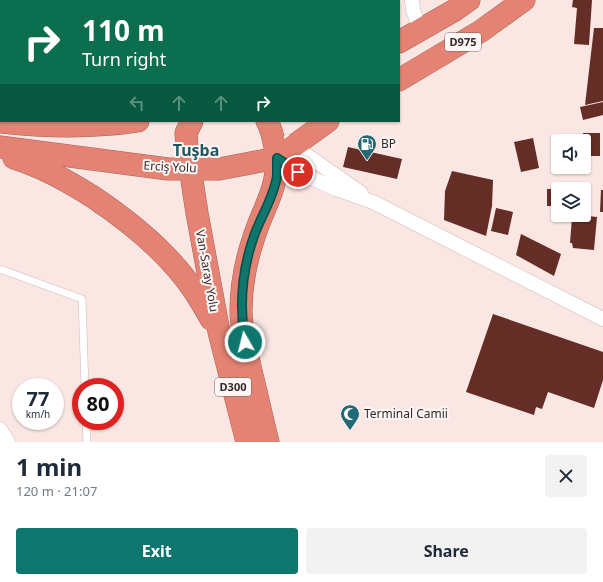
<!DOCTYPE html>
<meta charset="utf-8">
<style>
:root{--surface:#fff;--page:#f2f2f3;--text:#1f2937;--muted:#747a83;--accent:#0f766e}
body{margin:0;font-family:"Noto Sans",sans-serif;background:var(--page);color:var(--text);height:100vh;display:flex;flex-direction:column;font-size:15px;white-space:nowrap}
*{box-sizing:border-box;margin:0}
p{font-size:13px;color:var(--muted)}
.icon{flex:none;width:22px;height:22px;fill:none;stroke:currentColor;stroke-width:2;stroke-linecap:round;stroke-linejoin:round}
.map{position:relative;height:442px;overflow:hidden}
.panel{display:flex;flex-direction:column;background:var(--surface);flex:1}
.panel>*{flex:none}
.hud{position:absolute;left:0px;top:0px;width:400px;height:122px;box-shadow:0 1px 3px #0004;background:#0b6e4f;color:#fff;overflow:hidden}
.controls{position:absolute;left:551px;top:134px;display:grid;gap:8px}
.controls a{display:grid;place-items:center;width:40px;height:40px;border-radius:4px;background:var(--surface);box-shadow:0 1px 3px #0004;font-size:20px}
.speed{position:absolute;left:12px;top:378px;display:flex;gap:8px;font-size:20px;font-weight:700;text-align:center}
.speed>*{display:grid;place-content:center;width:52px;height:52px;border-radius:50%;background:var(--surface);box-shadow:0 1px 3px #0004;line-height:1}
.speed small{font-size:10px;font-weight:400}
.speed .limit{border:6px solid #d22;background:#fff;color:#111}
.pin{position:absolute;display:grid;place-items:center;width:34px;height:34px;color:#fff;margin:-17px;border:2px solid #fff;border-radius:50%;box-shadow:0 1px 4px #0007}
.me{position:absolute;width:44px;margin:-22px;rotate:352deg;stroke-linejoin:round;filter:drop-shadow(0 0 3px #0008)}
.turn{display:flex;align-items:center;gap:14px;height:84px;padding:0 16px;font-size:18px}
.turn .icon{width:52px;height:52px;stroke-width:2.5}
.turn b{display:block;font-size:28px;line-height:34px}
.lanes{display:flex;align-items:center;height:38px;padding:0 16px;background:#0003;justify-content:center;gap:20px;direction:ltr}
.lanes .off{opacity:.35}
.round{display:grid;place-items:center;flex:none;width:42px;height:42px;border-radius:4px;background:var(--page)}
.headline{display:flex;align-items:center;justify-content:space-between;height:68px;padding:0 16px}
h1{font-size:24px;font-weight:700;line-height:30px}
.button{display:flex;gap:8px;margin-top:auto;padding:8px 16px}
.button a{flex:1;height:46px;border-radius:4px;background:var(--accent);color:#fff;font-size:16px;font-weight:700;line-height:46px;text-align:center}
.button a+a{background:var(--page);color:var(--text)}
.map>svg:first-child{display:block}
.building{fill:#642d25}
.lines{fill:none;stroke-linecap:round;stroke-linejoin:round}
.lane-casing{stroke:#cebbb7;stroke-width:8}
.street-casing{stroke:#cebbb7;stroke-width:15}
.highway-casing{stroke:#a56459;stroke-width:23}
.lane{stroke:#fff;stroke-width:7}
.street{stroke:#fff;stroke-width:14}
.highway{stroke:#e48373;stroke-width:22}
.route-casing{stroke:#0a4d48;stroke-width:10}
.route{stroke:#0f766e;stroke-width:7}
.labels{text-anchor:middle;stroke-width:4;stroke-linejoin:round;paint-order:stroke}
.shield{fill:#fef6f4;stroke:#6e6765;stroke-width:1}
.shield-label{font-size:11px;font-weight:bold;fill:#312a28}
.poi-label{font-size:12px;fill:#312a28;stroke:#fef6f4;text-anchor:start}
.street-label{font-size:12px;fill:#312a28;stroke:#fef6f4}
.district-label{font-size:16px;font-weight:bold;fill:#205862;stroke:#fef6f4}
</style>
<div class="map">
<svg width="603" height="442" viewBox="0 0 603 442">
<rect width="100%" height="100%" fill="#fae6e2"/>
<g class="building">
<polygon points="573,0 592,0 589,45 574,44 577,8 572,7"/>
<polygon points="594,28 603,28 603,101 585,105"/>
<polygon points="603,102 603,115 583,120 580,107"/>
<polygon points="583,133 600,133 600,156 586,156 586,147 584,147"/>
<polygon points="533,138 539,168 521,172 514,142"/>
<polygon points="348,147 402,159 397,179 343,167"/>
<polygon points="452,171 493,180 492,206 486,236 444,220 445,191"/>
<rect x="547" y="189" width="11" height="17"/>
<polygon points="601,190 603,190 603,212 600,212"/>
<polygon points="496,208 513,212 508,235 491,231"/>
<polygon points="588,216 597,217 594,250 573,248 572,243 570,243 572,217 588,219"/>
<polygon points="521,234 561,254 554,276 516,255"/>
<polygon points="493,314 603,352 603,380 594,408 548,392 542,409 536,407 534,415 466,392"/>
</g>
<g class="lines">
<g class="lane-casing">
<g id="lane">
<polyline points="0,269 82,299 85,387"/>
<polyline points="86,421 87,442"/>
</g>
</g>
<g class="street-casing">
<g id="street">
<polyline points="412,0 413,10 420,30"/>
<polyline points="227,1 227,0"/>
<polyline points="345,1 345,0"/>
<polyline points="288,142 361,193"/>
<polyline points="277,158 298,172 336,189 373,202 603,319"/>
<polyline points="0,429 8,442"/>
</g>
</g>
<g class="highway-casing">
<g id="highway">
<polyline points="399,42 455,10 469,0"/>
<polyline points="399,80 481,31 524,0"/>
<polyline points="192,121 186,133 187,148 197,213 219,332 247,442"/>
<path d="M 267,121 C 272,130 273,137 275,147 C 281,187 265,202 254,237 C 246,260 241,286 241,311 C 241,331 247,352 251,371 C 257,395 262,418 268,442"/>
<path d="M 0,122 C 45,127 93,128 138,121"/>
<polyline points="0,147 168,169 219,169 277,158 328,121"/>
<path d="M 14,158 C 43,167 68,181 93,197 C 132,223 169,253 195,292 C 201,301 206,310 211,319"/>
</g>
</g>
<use href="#lane" class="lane"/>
<use href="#street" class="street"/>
<use href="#highway" class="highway"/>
</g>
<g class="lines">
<g class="route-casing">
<path id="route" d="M 245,342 C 239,306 242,270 254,236 C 261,216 274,197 277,176 C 277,170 277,164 277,158 L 298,172"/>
</g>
<use href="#route" class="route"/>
</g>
<defs>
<g id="fuel-pin" transform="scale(1)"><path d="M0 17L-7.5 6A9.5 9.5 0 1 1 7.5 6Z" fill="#216a76" stroke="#fef6f4"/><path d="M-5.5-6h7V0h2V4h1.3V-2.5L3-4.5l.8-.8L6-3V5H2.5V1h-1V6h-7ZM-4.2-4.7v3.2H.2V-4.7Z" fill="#fff"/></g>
<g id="mosque-pin" transform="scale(1)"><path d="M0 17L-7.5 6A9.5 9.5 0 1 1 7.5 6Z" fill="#216a76" stroke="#fef6f4"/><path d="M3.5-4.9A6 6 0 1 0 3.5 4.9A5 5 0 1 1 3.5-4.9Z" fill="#fff"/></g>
</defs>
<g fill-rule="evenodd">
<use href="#fuel-pin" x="367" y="144"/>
<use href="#mosque-pin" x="350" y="414"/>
</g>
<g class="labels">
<g class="shield">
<rect x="445" y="33" width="36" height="18" rx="3"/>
<rect x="215" y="378" width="36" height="18" rx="3"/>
</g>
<g class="shield-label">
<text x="463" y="46">D975</text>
<text x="233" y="391">D300</text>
</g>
<g class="poi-label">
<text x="381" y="148">BP</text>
<text x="364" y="418">Terminal Camii</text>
</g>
<g class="street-label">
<text transform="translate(170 167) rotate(3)" y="4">Erciş Yolu</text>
<text transform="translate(207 271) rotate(80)" y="4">Van-Saray Yolu</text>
</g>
<g class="district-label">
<text x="196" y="156">Tuşba</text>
</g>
</g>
</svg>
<div class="controls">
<a><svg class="icon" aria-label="sound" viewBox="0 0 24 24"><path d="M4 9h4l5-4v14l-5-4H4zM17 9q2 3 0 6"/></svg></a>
<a><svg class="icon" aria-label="layers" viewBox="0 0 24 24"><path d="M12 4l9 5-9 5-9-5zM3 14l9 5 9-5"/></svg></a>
</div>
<div class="speed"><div>77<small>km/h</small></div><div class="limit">80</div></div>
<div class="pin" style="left:298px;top:172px;background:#d93025"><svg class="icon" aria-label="arrive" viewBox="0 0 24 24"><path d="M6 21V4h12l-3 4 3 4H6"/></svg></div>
<svg class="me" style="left:245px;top:342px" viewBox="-20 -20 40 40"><circle r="17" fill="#0f766e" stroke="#fff" stroke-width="3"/><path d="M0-11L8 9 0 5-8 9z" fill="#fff"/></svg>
<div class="hud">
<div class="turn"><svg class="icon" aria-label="right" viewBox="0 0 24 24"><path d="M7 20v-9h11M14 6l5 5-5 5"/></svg><div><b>110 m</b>Turn right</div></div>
<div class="lanes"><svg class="icon off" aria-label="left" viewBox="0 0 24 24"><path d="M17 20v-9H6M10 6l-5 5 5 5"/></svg><svg class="icon off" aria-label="ahead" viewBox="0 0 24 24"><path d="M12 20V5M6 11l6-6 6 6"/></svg><svg class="icon off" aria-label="ahead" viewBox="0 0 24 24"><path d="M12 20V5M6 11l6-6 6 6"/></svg><svg class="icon" aria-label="right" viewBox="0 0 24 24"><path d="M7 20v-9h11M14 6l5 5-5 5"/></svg></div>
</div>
</div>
<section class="panel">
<div class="headline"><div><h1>1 min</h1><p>120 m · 21:07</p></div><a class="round"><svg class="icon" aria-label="close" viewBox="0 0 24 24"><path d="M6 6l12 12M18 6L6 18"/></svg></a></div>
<div class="button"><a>Exit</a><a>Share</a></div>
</section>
